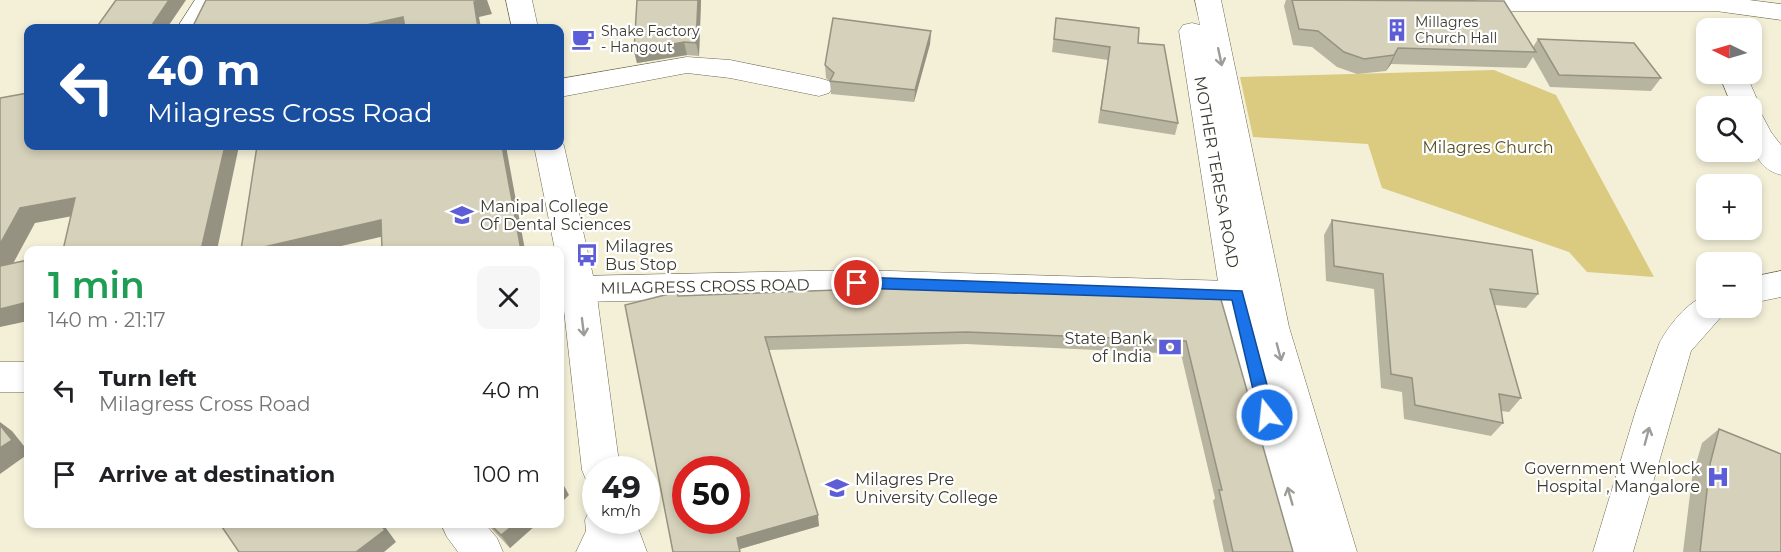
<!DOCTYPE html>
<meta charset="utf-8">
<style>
:root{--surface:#fff;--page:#f6f6f6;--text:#202124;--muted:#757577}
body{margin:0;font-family:Montserrat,sans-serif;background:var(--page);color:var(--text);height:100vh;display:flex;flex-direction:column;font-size:22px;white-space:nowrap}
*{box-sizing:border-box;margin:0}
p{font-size:20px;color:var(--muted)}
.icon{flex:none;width:33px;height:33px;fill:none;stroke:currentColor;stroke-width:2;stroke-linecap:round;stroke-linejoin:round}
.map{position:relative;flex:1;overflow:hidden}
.panel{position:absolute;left:24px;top:246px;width:540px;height:282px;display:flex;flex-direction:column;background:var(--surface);border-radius:12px;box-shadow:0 3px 9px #0003}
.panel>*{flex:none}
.hud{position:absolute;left:24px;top:24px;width:540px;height:126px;border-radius:12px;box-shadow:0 3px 9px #0003;background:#1a4fa0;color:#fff;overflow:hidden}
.needle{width:39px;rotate:275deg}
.controls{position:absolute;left:1696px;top:18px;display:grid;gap:12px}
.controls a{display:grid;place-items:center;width:66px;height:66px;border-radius:12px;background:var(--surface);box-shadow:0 3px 9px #0003;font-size:30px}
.speed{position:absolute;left:582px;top:456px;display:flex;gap:12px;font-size:30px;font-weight:700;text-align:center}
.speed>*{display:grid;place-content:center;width:78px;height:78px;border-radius:50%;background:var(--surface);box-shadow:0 3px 9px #0003;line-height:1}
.speed small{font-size:15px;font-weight:400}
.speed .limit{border:9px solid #d22;background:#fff;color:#111}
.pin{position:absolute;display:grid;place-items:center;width:51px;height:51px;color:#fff;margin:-26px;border:3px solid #fff;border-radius:50%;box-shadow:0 2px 6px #0007}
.me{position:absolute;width:66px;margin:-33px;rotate:344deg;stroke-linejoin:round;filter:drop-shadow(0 0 4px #0008)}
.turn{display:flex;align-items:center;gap:21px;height:126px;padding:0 24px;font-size:27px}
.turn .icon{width:78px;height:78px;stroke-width:2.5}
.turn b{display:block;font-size:42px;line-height:51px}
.round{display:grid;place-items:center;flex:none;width:63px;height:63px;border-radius:12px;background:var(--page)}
.head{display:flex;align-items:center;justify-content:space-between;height:102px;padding:0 24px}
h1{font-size:36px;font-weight:600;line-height:45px;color:#1e9e55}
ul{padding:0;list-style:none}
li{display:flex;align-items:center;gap:18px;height:84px;padding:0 24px}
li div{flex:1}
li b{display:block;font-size:22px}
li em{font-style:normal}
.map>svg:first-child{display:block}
.green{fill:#dacb81}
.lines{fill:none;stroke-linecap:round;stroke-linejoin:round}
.minor-casing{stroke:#6c6853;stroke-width:1}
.major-casing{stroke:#6c6853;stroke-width:1}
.minor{fill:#fff;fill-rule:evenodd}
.major{fill:#fff;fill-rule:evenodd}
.wall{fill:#b7b4a0}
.shaded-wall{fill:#959282}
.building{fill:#d5d1ba;stroke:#959282;stroke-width:1.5;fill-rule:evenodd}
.oneway{stroke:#9e9c98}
.route{fill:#1a73e8;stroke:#114b97;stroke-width:1.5}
.labels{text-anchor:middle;stroke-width:4.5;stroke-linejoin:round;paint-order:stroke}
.far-poi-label{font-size:14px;fill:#3c3a30;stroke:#fff;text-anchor:start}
.park-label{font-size:16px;fill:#574f24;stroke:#fff}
.street-label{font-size:16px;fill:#3c3a30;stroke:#fff}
.poi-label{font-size:16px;fill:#3c3a30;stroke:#fff;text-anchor:start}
</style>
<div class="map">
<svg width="1781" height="552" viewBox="0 0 1781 552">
<rect width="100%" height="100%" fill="#f4f0d8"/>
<polygon class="green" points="1494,70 1556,95 1654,277 1587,272 1569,252 1382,188 1368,144 1253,137 1240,77"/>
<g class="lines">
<g class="minor-casing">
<g id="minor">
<polygon points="195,0 221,0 203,28 177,28"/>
<polygon points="1448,0 1749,0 1781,4 1781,20 1716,11 1459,11 1450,8 1446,3"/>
<polygon points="687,57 730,60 819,78 829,81 833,87 829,93 819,96 730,78 687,73 560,97 560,79"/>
<path d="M 1719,74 L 1746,74 L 1760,106 L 1754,113 L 1762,115 L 1771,132 L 1781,145 L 1781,175 C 1748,166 1752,134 1752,106 L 1732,106 Z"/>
<polygon points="857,270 1264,282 1276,286 1281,295 1276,304 1264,308 857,296 579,302 567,298 562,289 567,280 579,276"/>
<polygon points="1781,271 1781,297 1752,303 1752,277"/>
<path d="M 1707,295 L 1707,308 L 1726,308 L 1721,317 L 1691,351 L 1633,552 L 1593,552 L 1636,410 L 1659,344 C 1668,326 1688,301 1707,295 Z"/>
</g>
</g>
<g class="major-casing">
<g id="major">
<polygon points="506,0 532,0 538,28 512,28"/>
<polygon points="1195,0 1221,0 1289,327 1357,552 1286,552 1236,369 1220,294 1179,31 1183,25 1192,23 1200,25"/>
<polygon points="560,139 564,146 596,289 620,470 596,470 596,485 587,482 582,470 560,275 560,250 555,250 534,146 560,146"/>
<rect x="0" y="362" width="28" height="30"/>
<polygon points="596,505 596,520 635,520 647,552 576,552 586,531 585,520 591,507"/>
<polygon points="441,524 485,524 497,538 503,552 458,552 447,537"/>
</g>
</g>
<use href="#minor" class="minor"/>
<use href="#major" class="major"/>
</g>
<g class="wall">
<polygon points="637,0 701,0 699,56 687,55 637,63 634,51"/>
<polygon points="1286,0 1477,0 1533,47 1538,39 1661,78 1651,91 1550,87 1533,57 1526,68 1391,64 1386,71 1357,74 1337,67 1312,47 1293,45 1284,6"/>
<polygon points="1056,18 1138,43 1178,123 1175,135 1098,123 1108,60 1052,52"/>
<polygon points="931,31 930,44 914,102 831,94 830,82 826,78 825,65"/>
<polygon points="1332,220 1538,294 1526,308 1495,305 1521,398 1509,412 1501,411 1503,423 1491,436 1404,419 1402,392 1381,388 1374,289 1326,281 1324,235"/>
<polygon points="678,296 1164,296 1293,552 1224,552 1213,501 1215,498 1181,354 966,344 769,350 819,526 740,549"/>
<polygon points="1719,429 1781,552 1683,552 1692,478 1702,443"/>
<polygon points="487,524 537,524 510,548"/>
</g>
<g class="shaded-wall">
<polygon points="169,0 186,0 167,28 150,28"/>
<polygon points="480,0 487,0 492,14 479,17 481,28 478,28 474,2"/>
<polygon points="698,0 701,0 699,56 696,43"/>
<polygon points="403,17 409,28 357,28 357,27"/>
<polygon points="931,31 930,44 914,102 915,90"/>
<polygon points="684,42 687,55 637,63 634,51"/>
<polygon points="1398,48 1391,64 1386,71 1394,55"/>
<polygon points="225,146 239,146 217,250 201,250"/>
<polygon points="502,146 506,146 525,250 521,250"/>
<polygon points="75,198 89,213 35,223 2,284 0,282 0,244 20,208"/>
<polygon points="381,220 389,235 324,250 251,250"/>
<polygon points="28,302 28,321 0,327 0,309"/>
<polygon points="0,422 12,431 28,451 28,454 0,474"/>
<polygon points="562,482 569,495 560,504 560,485"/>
<polygon points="818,515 819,526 740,549 737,538"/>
<polygon points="380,524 383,524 396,542 384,552 356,552"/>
<polygon points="515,524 537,524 510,548 501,535"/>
</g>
<g class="building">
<polygon points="116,0 169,0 150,28 96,28"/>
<polygon points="206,0 480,0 474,2 478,28 405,28 403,17 357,27 357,28 192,28"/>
<polygon points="637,0 698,0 696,43 684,42 634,51"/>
<polygon points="1292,0 1504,1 1536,52 1398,48 1394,55 1364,59 1344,52 1318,31 1299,29"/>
<polygon points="833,18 931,31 915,90 830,81 834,73 825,65"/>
<polygon points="1056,18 1139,28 1138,43 1164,45 1178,123 1101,110 1110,47 1054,39"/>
<polygon points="1538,39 1634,43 1661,78 1559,75"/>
<polygon points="28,93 28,146 225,146 201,250 63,250 75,198 20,208 0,244 0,98"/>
<polygon points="257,146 502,146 521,250 382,250 381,220 251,250 241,250"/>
<polygon points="1332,220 1532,250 1538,294 1490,289 1521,398 1499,394 1503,423 1415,405 1412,378 1391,374 1383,274 1334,266"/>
<polygon points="28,260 28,302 0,309 0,266"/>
<path d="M 918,287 L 1164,294 L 1164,296 L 1220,296 L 1293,552 L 1233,552 L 1219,490 L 1222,490 L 1186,341 L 967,332 L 765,337 L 818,515 L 737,538 L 740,552 L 673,552 L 625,305 L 677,292 L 678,296 ZM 686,470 L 736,470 L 736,520 L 686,520 Z"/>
<polygon points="0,425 12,440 0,448"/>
<polygon points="1719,429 1781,454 1781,552 1700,552 1710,464"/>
<polygon points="220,524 380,524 385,530 356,552 239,552"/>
<polygon points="490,524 515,524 501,535"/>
</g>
<defs><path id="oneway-shaft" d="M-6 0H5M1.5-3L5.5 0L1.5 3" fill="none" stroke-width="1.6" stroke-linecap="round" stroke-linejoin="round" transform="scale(1.5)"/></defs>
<g class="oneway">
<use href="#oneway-shaft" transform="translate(1220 57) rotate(78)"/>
<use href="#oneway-shaft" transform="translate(583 327) rotate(83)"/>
<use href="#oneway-shaft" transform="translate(1279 352) rotate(75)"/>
<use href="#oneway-shaft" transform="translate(1647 436) rotate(-75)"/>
<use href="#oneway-shaft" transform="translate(1290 496) rotate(-106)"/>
</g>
<polygon class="route" points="857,277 1242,291 1275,415 1272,419 1267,421 1261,419 1259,415 1232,300 857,288 850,283"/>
<defs>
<g id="building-bare" transform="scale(1.8)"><path d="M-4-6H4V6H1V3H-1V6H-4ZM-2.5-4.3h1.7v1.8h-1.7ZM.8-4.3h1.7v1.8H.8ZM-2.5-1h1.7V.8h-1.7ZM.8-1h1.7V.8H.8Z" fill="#5d5ed7" stroke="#fff" stroke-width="2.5" paint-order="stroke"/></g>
<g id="cafe-bare" transform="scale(1.8)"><path d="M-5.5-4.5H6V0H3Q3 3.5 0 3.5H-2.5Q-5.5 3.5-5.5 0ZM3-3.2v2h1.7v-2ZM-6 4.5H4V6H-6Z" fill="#5d5ed7" stroke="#fff" stroke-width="2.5" paint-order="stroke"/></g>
<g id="university-bare" transform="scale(1.8)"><path d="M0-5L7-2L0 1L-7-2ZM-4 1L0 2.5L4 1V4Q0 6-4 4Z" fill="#5d5ed7" stroke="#fff" stroke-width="2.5" paint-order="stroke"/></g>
<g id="bus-bare" transform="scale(1.8)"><path d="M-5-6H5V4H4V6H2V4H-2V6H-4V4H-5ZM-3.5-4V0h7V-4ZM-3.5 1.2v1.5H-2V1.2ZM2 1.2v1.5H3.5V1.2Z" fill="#5d5ed7" stroke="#fff" stroke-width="2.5" paint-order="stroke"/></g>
<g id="bank-bare" transform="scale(1.8)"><path d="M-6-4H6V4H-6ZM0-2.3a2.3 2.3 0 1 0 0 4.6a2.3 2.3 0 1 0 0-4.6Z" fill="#5d5ed7" stroke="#fff" stroke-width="2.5" paint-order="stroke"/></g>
<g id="hospital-bare" transform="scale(1.8)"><path d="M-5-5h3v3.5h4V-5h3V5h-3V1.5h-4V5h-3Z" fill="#5d5ed7" stroke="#fff" stroke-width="2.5" paint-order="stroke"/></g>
<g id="school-bare" transform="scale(1.8)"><path d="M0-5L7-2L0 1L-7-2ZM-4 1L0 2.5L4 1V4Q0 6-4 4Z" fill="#5d5ed7" stroke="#fff" stroke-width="2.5" paint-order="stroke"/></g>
</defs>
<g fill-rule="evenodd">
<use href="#building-bare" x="1397" y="30"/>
<use href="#cafe-bare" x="583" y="39"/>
<use href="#university-bare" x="462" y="215"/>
<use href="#bus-bare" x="587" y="255"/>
<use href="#bank-bare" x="1170" y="347"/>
<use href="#hospital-bare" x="1718" y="477"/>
<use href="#school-bare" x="837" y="488"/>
</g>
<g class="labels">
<g class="far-poi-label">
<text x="1415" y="27">Millagres<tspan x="1415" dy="16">Church Hall</tspan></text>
<text x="601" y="36">Shake Factory<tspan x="601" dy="16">- Hangout</tspan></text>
</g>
<g class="park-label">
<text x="1488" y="153">Milagres Church</text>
</g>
<g class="street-label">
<text transform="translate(1217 172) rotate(80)" y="6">MOTHER TERESA ROAD</text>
<text transform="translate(705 286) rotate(-1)" y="6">MILAGRESS CROSS ROAD</text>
</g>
<g class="poi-label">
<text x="480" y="212">Manipal College<tspan x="480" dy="18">Of Dental Sciences</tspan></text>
<text x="605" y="252">Milagres<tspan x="605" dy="18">Bus Stop</tspan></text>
<text x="1152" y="344" text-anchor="end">State Bank<tspan x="1152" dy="18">of India</tspan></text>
<text x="1700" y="474" text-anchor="end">Government Wenlock<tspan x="1700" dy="18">Hospital , Mangalore</tspan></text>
<text x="855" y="485">Milagres Pre<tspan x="855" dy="18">University College</tspan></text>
</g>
</g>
</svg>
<div class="controls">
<a><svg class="needle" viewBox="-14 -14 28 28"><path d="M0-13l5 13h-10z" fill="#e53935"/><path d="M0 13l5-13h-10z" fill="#757577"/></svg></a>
<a><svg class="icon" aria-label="search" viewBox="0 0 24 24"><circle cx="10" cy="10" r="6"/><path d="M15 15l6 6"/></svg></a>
<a>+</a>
<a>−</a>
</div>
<div class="speed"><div>49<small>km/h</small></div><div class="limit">50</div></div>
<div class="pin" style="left:857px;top:283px;background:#d93025"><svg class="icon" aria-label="arrive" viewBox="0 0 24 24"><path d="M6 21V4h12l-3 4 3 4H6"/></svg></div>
<svg class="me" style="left:1267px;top:415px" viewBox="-20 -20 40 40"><circle r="17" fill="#1a73e8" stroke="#fff" stroke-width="3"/><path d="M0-11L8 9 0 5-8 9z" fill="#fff"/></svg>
<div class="hud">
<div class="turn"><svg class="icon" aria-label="left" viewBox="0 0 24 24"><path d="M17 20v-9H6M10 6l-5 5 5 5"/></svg><div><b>40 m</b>Milagress Cross Road</div></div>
</div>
<section class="panel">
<div class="head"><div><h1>1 min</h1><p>140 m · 21:17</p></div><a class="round"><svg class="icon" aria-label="close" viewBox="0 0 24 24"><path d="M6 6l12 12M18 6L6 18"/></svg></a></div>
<ul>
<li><svg class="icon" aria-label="left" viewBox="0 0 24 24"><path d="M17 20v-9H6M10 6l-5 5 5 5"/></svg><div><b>Turn left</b><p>Milagress Cross Road</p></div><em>40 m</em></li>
<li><svg class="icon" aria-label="arrive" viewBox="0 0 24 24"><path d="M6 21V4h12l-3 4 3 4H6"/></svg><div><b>Arrive at destination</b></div><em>100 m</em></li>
</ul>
</section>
</div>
